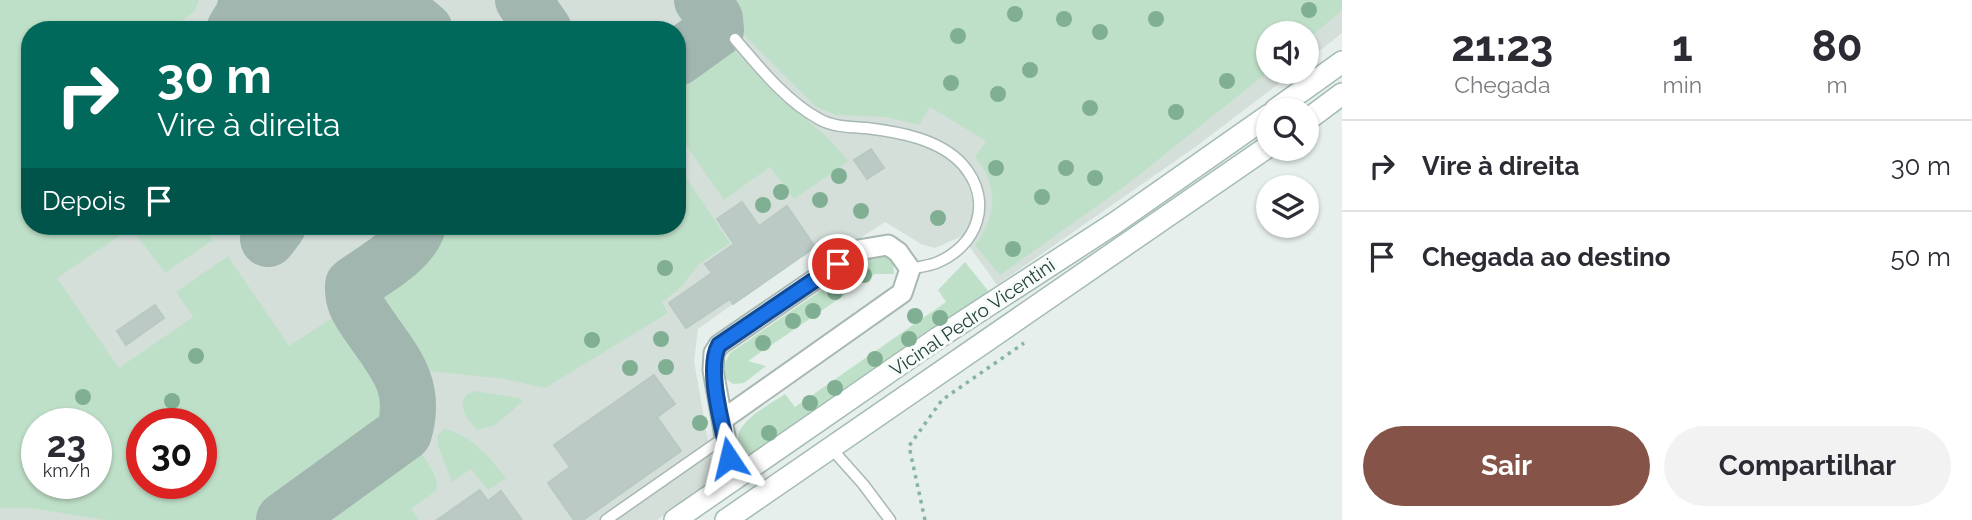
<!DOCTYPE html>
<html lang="pt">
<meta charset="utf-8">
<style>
:root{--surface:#fff;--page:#f2f2f3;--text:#2b2b33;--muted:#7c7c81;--line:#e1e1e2;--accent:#855347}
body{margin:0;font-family:Raleway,sans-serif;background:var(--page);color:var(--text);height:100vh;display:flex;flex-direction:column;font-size:26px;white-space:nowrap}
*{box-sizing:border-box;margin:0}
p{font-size:23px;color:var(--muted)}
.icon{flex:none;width:38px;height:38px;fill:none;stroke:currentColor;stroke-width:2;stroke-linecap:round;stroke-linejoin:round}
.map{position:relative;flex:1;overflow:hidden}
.side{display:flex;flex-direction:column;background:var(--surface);width:630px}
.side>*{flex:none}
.guide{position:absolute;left:21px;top:21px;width:665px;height:214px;border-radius:28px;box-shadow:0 2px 5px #0004;background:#00695c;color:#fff;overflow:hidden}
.tools{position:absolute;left:1256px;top:21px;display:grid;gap:14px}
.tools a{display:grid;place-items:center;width:63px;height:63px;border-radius:50%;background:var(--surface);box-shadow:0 2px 5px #0004;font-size:35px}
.speed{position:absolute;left:21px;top:408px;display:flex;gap:14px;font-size:35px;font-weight:700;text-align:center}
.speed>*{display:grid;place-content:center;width:91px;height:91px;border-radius:50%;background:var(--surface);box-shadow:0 2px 5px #0004;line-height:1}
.speed small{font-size:18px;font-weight:400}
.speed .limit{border:10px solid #d22;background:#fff;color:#111}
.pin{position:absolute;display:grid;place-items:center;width:60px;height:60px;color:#fff;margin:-30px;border:4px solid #fff;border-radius:50%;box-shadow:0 2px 7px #0007}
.me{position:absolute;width:77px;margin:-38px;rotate:350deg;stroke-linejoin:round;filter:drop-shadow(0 0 5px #0008)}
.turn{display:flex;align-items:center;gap:24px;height:147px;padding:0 21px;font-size:32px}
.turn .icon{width:91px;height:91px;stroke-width:2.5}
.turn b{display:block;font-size:49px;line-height:60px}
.then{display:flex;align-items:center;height:66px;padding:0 21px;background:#0003;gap:14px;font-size:26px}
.eta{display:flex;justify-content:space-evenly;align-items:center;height:119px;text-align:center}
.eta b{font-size:42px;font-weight:700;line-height:49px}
.cta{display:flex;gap:14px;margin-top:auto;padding:14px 21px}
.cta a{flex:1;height:80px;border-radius:42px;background:var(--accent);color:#fff;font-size:28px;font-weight:700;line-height:80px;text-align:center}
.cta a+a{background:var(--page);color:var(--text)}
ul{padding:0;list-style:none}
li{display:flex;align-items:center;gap:21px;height:91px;padding:0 21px;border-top:2px solid var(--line)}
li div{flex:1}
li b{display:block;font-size:26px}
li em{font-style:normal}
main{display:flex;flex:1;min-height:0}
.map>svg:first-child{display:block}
.built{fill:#d4dfda;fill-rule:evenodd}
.green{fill:#bfe0c8;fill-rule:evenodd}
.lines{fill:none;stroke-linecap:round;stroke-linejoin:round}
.taxiway{stroke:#a2b6b0;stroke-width:56}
.building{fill:#bbcac4;stroke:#b8c9c2;stroke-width:2}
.lane-casing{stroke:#a8b8b2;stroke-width:13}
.street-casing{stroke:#a8b8b2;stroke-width:23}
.secondary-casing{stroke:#a4bbb3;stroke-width:24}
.path{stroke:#86b3a5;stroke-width:3.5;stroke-dasharray:3.5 5;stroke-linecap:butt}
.lane{stroke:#fff;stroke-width:10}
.street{stroke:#fff;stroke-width:19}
.secondary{stroke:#fff;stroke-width:21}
.tree{fill:#80af93}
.route-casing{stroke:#114b97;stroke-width:18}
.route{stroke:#1a73e8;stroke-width:12}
.labels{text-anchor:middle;stroke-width:6;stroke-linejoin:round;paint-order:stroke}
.street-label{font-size:19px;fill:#24423a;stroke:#f7fbf9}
</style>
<main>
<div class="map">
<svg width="1342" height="520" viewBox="0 0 1342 520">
<rect width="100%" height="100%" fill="#e6efeb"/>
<path class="built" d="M 0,0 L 1342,0 L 1342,33 L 1307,61 L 1307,33 L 1269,33 L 1269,72 L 1294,72 L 1194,148 L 997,285 L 962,236 L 935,248 L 921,244 L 885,222 L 836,254 L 825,240 L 733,304 L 698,329 L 694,361 L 714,475 L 706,486 L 657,520 L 0,520 ZM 30,30 L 677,30 L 677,226 L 30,226 ZM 37,424 L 96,424 L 96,483 L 37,483 ZM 142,424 L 201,424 L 201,483 L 142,483 Z"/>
<g class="green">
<path d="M 0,0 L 199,0 L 194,12 L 169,30 L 30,30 L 30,226 L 203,226 L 213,240 L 165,273 L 131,228 L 57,278 L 119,368 L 193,317 L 176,292 L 228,256 L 289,346 L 332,318 C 365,348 419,392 378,439 L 263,520 L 106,520 L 30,508 L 0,508 ZM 37,424 L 96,424 L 96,483 L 37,483 ZM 142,424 L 201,424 L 201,483 L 142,483 Z"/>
<path d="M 719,0 L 1342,0 L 1342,10 L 1307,40 L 1307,33 L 1269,33 L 1269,71 L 1125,186 L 1000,275 L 975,245 C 997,216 999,185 975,157 L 986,141 L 930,107 L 919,125 L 886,117 L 836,115 L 815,106 L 740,31 Z"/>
<polygon points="726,41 778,97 825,135 849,161 794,199 770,167 724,200 677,132 677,75"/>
<path d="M 677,164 L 730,243 L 699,264 L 680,288 L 662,302 L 668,313 L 545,388 L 505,379 L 430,371 C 401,356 385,315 369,288 L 460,226 L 677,226 Z"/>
<polygon points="880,255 887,256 893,263 894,274 875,274 748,361 766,366 744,383 733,384 725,378 723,367 730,353 870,257"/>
<path d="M 965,262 L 989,292 L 982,299 L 752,455 L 743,453 L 738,448 C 732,421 767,407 785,394 L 795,407 L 946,302 L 938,290 Z"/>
<path d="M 475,391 L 520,398 L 522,402 L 495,425 L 477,430 C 468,419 457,409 466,395 Z"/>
<path d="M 444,429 C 471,434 490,458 506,478 L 488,490 L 471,469 L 452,482 L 438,446 L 437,436 Z"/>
<path d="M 405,451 L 421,452 C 428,465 440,477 436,491 L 411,509 L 419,520 L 335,520 L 331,512 L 335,502 Z"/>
</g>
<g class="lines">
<g class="taxiway">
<polyline points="283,0 303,30"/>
<polyline points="333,0 401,10 425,30"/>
<polyline points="523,0 544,30"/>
<polyline points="234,30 243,15 247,0"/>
<polyline points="677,58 716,30 715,19 702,0"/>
<polyline points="268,239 278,226"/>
<path d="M 284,520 L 404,433 C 418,385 394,362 368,324 C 359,311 352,302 353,285 C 374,269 409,252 418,226"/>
</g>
</g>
<g class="building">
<polygon points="871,149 884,168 867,179 854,160"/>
<polygon points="742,202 759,226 787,206 815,247 733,304 730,299 686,328 669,303 712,273 705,264 734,244 717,219"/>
<polygon points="155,305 164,318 126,345 117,331"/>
<polygon points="654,375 675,404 657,417 681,451 583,520 574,520 548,483 570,467 554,445"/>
<polygon points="480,490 488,501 501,491 522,520 437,520"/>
</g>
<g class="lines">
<g class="lane-casing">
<g id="lane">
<path d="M 735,39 C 759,67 786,101 819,119 C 833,127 850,127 866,128 C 899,132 940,139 963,165 C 994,201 978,246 936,263 C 928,266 918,267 910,269"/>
<polyline points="830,447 863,484 890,520"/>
<polyline points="606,520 725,437"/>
</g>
</g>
<g class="street-casing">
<polyline id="street" points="722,420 902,293 910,269 898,252 888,245 858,250 719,345 714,353 713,370 733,480"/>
</g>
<g class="secondary-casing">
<g id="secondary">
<polyline points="1275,110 1342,62"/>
<polyline points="1307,120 1342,94"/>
<polyline points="675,520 938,338 1115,223 1269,115"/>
<polyline points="726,520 1269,146"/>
</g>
</g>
<g class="path">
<polyline points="1287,156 1297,149"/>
<polyline points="925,520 909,446 942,400 1024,343"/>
</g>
<use href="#lane" class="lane"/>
<use href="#street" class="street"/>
<use href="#secondary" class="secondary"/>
</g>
<g class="tree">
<circle cx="1309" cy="10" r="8"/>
<circle cx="1015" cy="14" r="8"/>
<circle cx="1064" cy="19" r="8"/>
<circle cx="1156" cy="19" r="8"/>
<circle cx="1100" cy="32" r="8"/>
<circle cx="958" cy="36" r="8"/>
<circle cx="1030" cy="70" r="8"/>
<circle cx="1227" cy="81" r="8"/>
<circle cx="951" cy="83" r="8"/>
<circle cx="998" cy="94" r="8"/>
<circle cx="1090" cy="108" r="8"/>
<circle cx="1176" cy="112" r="8"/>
<circle cx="996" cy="168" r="8"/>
<circle cx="1066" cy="168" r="8"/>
<circle cx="839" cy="176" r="8"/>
<circle cx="1095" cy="178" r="8"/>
<circle cx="781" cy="192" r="8"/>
<circle cx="1042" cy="197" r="8"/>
<circle cx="820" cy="200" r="8"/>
<circle cx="763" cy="205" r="8"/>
<circle cx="861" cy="211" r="8"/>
<circle cx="938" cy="218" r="8"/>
<circle cx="1013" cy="249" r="8"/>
<circle cx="665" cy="268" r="8"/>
<circle cx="864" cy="275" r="8"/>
<circle cx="835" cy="292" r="8"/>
<circle cx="813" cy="311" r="8"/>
<circle cx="915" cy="316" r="8"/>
<circle cx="940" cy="318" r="8"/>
<circle cx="793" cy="321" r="8"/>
<circle cx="661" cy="339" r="8"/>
<circle cx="909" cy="339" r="8"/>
<circle cx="592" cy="340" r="8"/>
<circle cx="763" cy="343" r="8"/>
<circle cx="196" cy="356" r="8"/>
<circle cx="875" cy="359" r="8"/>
<circle cx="666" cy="367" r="8"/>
<circle cx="630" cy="368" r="8"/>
<circle cx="835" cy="388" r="8"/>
<circle cx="83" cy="397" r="8"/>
<circle cx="172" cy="401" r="8"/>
<circle cx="810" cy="403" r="8"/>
<circle cx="700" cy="423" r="8"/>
<circle cx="769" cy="433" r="8"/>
</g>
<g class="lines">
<g class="route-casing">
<path id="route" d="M 729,458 C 724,430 705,369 719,345 L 838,264"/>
</g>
<use href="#route" class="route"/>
</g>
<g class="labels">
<g class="street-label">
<text transform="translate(972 317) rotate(-34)" y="7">Vicinal Pedro Vicentini</text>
</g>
</g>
</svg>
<div class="tools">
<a><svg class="icon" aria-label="sound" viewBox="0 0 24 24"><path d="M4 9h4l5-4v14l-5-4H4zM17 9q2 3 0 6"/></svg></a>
<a><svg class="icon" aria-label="search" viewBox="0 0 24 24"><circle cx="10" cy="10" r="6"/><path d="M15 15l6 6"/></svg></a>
<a><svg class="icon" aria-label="layers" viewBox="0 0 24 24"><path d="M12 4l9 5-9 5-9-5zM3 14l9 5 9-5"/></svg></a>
</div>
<div class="speed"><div>23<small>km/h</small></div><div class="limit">30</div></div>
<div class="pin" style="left:838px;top:264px;background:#d93025"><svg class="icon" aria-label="arrive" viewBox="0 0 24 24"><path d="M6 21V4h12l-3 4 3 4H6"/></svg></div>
<svg class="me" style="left:729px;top:458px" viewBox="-20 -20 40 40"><path d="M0-17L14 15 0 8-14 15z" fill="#1a73e8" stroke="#fff" stroke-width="4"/></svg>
<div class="guide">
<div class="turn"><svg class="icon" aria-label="right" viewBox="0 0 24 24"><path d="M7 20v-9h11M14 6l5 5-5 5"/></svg><div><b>30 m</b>Vire à direita</div></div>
<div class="then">Depois<svg class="icon" aria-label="arrive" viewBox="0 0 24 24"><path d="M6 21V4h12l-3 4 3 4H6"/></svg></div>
</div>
</div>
<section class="side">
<div class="eta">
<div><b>21:23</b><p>Chegada</p></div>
<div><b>1</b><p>min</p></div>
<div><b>80</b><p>m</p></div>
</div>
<ul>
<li><svg class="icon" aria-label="right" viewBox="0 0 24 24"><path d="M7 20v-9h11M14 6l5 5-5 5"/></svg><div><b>Vire à direita</b></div><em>30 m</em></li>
<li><svg class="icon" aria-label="arrive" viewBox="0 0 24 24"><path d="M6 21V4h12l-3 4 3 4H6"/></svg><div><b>Chegada ao destino</b></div><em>50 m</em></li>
</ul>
<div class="cta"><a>Sair</a><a>Compartilhar</a></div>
</section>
</main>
